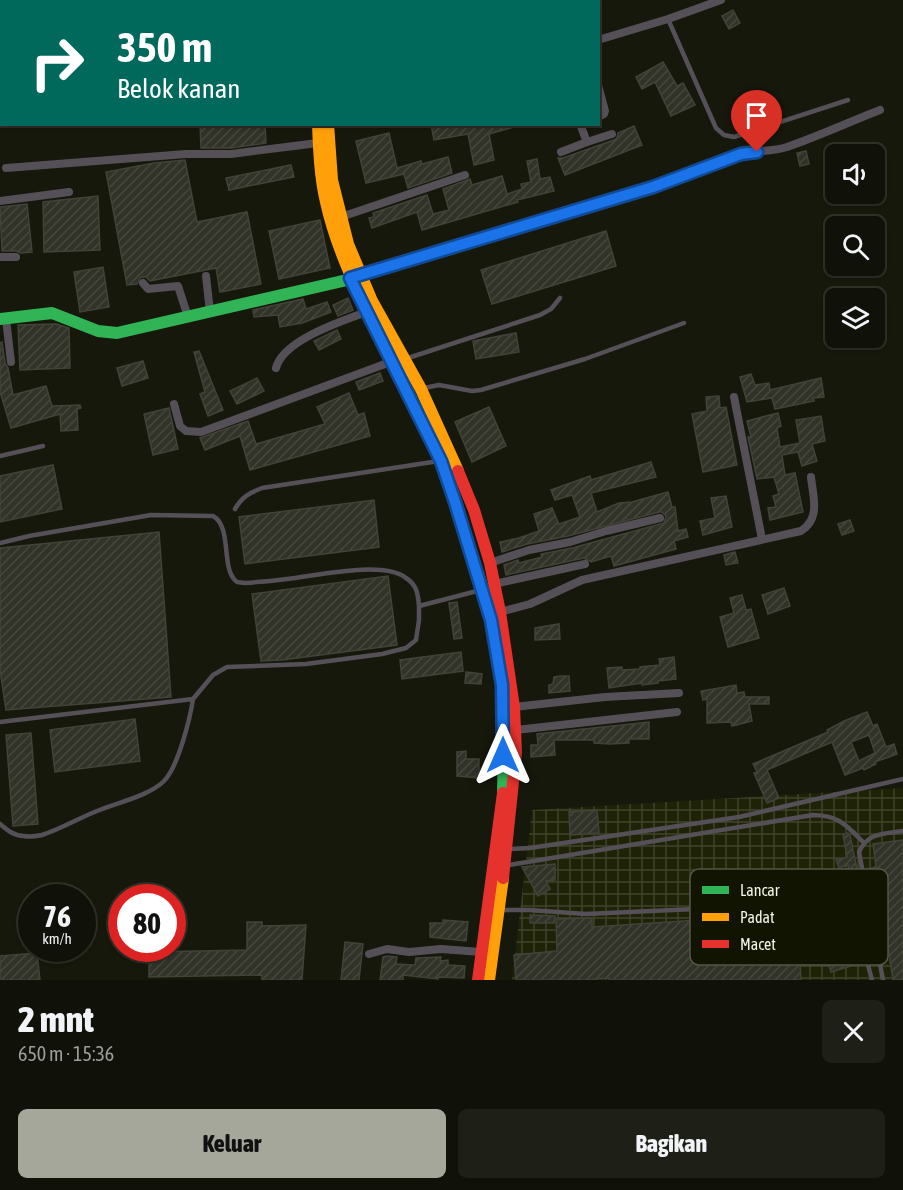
<!DOCTYPE html>
<html lang="id">
<meta charset="utf-8">
<style>
:root{--surface:#101209;--page:#1e2017;--text:#f1f3f6;--muted:#9c9e9c;--line:#30322a;--accent:#a4a79a}
body{margin:0;font-family:"Asap Condensed",sans-serif;background:var(--page);color:var(--text);height:100vh;display:flex;flex-direction:column;font-size:22px;white-space:nowrap}
*{box-sizing:border-box;margin:0}
p{font-size:20px;color:var(--muted)}
.icon{flex:none;width:33px;height:33px;fill:none;stroke:currentColor;stroke-width:2;stroke-linecap:round;stroke-linejoin:round}
.map{position:relative;height:980px;overflow:hidden}
.details{display:flex;flex-direction:column;background:var(--surface);flex:1}
.details>*{flex:none}
.banner{position:absolute;left:0px;top:0px;width:600px;height:126px;box-shadow:0 2px 4px #0004,0 0 0 2px var(--line);background:#00695c;color:#fff;overflow:hidden}
.tools{position:absolute;left:825px;top:144px;display:grid;gap:12px}
.tools a{display:grid;place-items:center;width:60px;height:60px;border-radius:9px;background:var(--surface);box-shadow:0 2px 4px #0004,0 0 0 2px var(--line);font-size:30px}
.speed{position:absolute;left:18px;top:884px;display:flex;gap:12px;font-size:30px;font-weight:700;text-align:center}
.speed>*{display:grid;place-content:center;width:78px;height:78px;border-radius:50%;background:var(--surface);box-shadow:0 2px 4px #0004,0 0 0 2px var(--line);line-height:1}
.speed small{font-size:15px;font-weight:400}
.speed .limit{border:9px solid #d22;background:#fff;color:#111}
.pin{position:absolute;display:grid;place-items:center;width:51px;height:51px;color:#fff;margin:-62px -26px;border-radius:50% 50% 50% 0;rotate:-45deg;box-shadow:0 0 6px #0007}
.pin .icon{rotate:45deg}
.me{position:absolute;width:66px;margin:-33px;rotate:0deg;stroke-linejoin:round;filter:drop-shadow(0 0 4px #0008)}
.turn{display:flex;align-items:center;gap:21px;height:126px;padding:0 18px;font-size:27px}
.turn .icon{width:78px;height:78px;stroke-width:2.5}
.turn b{display:block;font-size:42px;line-height:51px}
.round{display:grid;place-items:center;flex:none;width:63px;height:63px;border-radius:9px;background:var(--page)}
.summary{display:flex;align-items:center;justify-content:space-between;height:102px;padding:0 18px}
h1{font-size:36px;font-weight:800;line-height:45px}
.cta{display:flex;gap:12px;margin-top:auto;padding:12px 18px}
.cta a{flex:1;height:69px;border-radius:9px;background:var(--accent);color:#111;font-size:24px;font-weight:800;line-height:69px;text-align:center}
.cta a+a{background:var(--page);color:var(--text)}
.map>svg:first-child{display:block}
.industrial{fill:url(#industrial-grid)}
.building{fill:url(#building-hatch);stroke:#414338;stroke-width:1.5;fill-rule:evenodd}
.lines{fill:none;stroke-linecap:round;stroke-linejoin:round}
.lane{stroke:#555058;stroke-width:4.5}
.street{stroke:#555058;stroke-width:8}
.fast{stroke:#30b455;stroke-width:12}
.slow{stroke:#ff9f0a;stroke-width:12}
.jam{stroke:#e5322d;stroke-width:12}
.route-casing{stroke:#114b97;stroke-width:15}
.route{stroke:#1a73e8;stroke-width:10}
.key{fill:#111401;stroke:#545746;stroke-width:1.5}
.key-label{font-size:16px;fill:#f1f4e6}
</style>
<div class="map">
<svg width="903" height="980" viewBox="0 0 903 980">
<defs>
<pattern id="industrial-grid" width="8" height="8" patternUnits="userSpaceOnUse" patternTransform="scale(1.5)"><rect width="8" height="8" fill="#1e2206"/><path d="M0 4h8M4 0v8" fill="none" stroke="#3f432a"/></pattern>
<pattern id="building-hatch" width="6" height="6" patternUnits="userSpaceOnUse" patternTransform="scale(1.5)"><rect width="6" height="6" fill="#313329"/><path d="M-1 1l2-2M0 6l6-6M5 7l2-2" fill="none" stroke="#45473e"/></pattern>
</defs>
<rect width="100%" height="100%" fill="#16180c"/>
<polygon class="industrial" points="903,788 903,980 512,980 532,810"/>
<g class="building">
<polygon points="733,10 740,23 729,29 722,16"/>
<polygon points="663,62 677,86 683,83 695,105 671,116 655,82 642,89 636,77"/>
<polygon points="200,124 265,124 266,143 231,148 201,148"/>
<polygon points="431,124 513,124 514,127 489,134 494,160 474,165 468,134 434,140"/>
<polygon points="634,126 642,145 565,175 558,158 563,158 614,140 617,138 618,133"/>
<polygon points="389,133 397,168 421,161 422,164 448,157 452,173 408,188 404,174 366,183 356,141"/>
<polygon points="806,151 809,164 800,166 797,153"/>
<polygon points="537,159 540,179 550,177 554,191 517,200 518,202 422,230 417,212 372,228 369,218 374,217 373,213 427,195 433,214 449,210 443,189 470,179 472,185 502,176 507,194 522,189 521,184 531,182 527,161"/>
<polygon points="185,160 197,222 247,212 261,284 220,292 216,268 150,281 146,277 141,277 137,284 127,285 106,172 154,163"/>
<polygon points="291,165 294,177 229,190 226,178"/>
<polygon points="98,196 100,250 44,252 43,202"/>
<polygon points="27,204 32,252 21,253 16,251 2,251 0,207"/>
<polygon points="320,220 330,268 279,279 269,231"/>
<polygon points="606,231 616,266 492,304 481,270"/>
<polygon points="103,267 109,307 80,312 74,272"/>
<polygon points="348,298 353,310 338,316 333,305"/>
<polygon points="303,299 306,309 327,302 331,312 302,323 280,327 278,315 254,317 253,310"/>
<polygon points="56,324 69,328 70,368 20,370 18,325"/>
<polygon points="337,330 341,339 319,350 314,341"/>
<polygon points="516,333 519,352 476,359 473,341"/>
<polygon points="2,342 5,363 8,368 13,395 46,386 52,406 80,405 81,408 77,409 78,430 61,431 60,414 11,428 0,392 0,343"/>
<polygon points="199,351 223,410 208,416 200,394 205,392 194,352"/>
<polygon points="143,361 148,378 122,386 117,368"/>
<polygon points="380,373 383,381 359,390 356,382"/>
<polygon points="751,374 755,385 769,383 770,390 821,378 824,397 813,398 814,401 775,409 772,398 747,402 740,377"/>
<polygon points="257,378 264,391 237,404 230,391"/>
<polygon points="349,393 358,415 364,413 370,436 250,470 240,436 205,450 200,438 248,421 256,444 325,424 317,407"/>
<polygon points="719,396 720,408 726,407 737,465 703,472 692,414 707,411 706,397"/>
<polygon points="489,407 506,446 472,462 455,422"/>
<polygon points="169,408 178,449 153,455 144,414"/>
<polygon points="778,413 781,426 777,428 780,447 800,443 796,420 821,416 825,441 812,444 817,461 802,466 798,452 782,455 785,475 795,473 803,512 770,520 768,508 776,507 773,496 779,494 774,477 757,479 748,437 751,437 747,421"/>
<polygon points="651,462 656,477 591,493 597,512 619,503 632,502 668,492 672,507 675,507 678,531 686,529 688,537 674,541 676,549 614,566 611,556 591,562 584,558 506,575 504,565 518,560 519,563 542,557 541,554 572,548 664,523 666,516 662,512 659,512 568,536 527,544 502,552 500,542 519,538 539,531 534,514 552,508 559,524 580,517 572,495 555,500 551,490 590,476 591,480"/>
<polygon points="53,465 62,509 0,522 0,476"/>
<polygon points="726,496 732,527 703,535 700,521 715,518 711,498"/>
<polygon points="374,500 379,547 245,564 239,517"/>
<polygon points="850,520 854,531 842,535 838,524"/>
<polygon points="159,532 171,697 6,710 0,670 0,548"/>
<polygon points="735,552 738,563 726,565 724,555"/>
<polygon points="388,576 397,645 282,660 261,661 252,594"/>
<polygon points="784,588 790,606 768,614 762,595"/>
<polygon points="742,595 746,610 751,609 759,638 728,647 720,617 734,613 730,598"/>
<polygon points="457,602 462,638 454,639 449,603"/>
<polygon points="559,624 560,639 535,640 535,628"/>
<polygon points="461,652 463,671 402,679 400,660"/>
<polygon points="674,657 676,679 658,681 658,683 642,685 642,683 609,688 607,668 622,667 622,670 640,669 640,667 660,665 659,659"/>
<polygon points="466,672 482,674 481,684 465,683"/>
<polygon points="560,676 569,676 570,691 549,693 549,685 553,684 554,677"/>
<polygon points="736,685 737,693 744,692 745,697 769,697 769,704 749,704 752,721 732,726 731,722 707,723 707,699 703,700 701,691"/>
<path d="M 867,712 L 873,726 L 877,724 L 886,747 L 894,744 L 897,754 L 875,762 L 876,764 L 864,770 L 863,768 L 845,775 L 832,742 L 767,770 L 779,798 L 767,803 L 754,773 L 757,772 L 753,764 L 828,732 L 827,730 L 844,721 ZM 869,735 L 875,753 L 859,761 L 851,742 Z"/>
<polygon points="135,719 140,761 55,772 50,730"/>
<polygon points="649,722 649,739 629,739 629,743 610,744 594,743 594,740 554,740 555,755 531,757 531,745 538,745 537,734"/>
<polygon points="31,733 38,824 13,826 6,735"/>
<polygon points="466,751 466,759 479,759 479,778 457,776 457,752"/>
<polygon points="597,810 599,833 570,835 569,812"/>
<polygon points="848,833 850,835 859,879 851,881 848,865 839,868 836,860 847,857 843,834"/>
<polygon points="903,840 903,980 893,980 883,915 876,917 867,869 876,867 873,844"/>
<polygon points="555,864 555,880 546,881 550,889 538,896 522,867"/>
<polygon points="830,886 838,886 861,963 831,972 807,894"/>
<polygon points="807,913 808,946 799,946 801,980 609,980 609,978 586,980 516,980 514,955 557,951 556,919 592,918 592,927"/>
<polygon points="530,915 555,916 554,923 530,923"/>
<polygon points="443,920 468,922 466,941 430,937 430,923 443,923"/>
<polygon points="247,922 262,922 262,926 306,925 302,980 262,980 262,975 149,977 149,952 247,950"/>
<polygon points="345,942 363,944 359,980 341,980"/>
<polygon points="37,953 40,980 0,980 0,956"/>
<polygon points="387,956 397,957 396,964 415,965 416,958 441,957 440,961 448,960 448,965 465,966 464,978 438,977 438,979 403,975 403,980 380,980 383,957"/>
</g>
<g class="lines">
<g class="lane">
<polyline points="213,0 246,2"/>
<polyline points="582,0 583,2"/>
<polyline points="109,2 110,0"/>
<polyline points="668,19 716,128 724,135 734,137 848,100"/>
<polyline points="408,358 540,315 551,309 560,298"/>
<polyline points="424,388 439,385 472,391 481,390 585,359 684,323"/>
<polyline points="0,456 43,446"/>
<path d="M 235,509 C 242,497 249,493 262,488 L 439,461"/>
<path d="M 0,543 L 29,536 L 151,515 L 213,516 C 233,527 220,570 237,582 L 245,583 C 259,582 273,581 287,579 C 315,576 383,560 406,578 C 417,585 418,594 419,606 L 481,590"/>
<polyline points="193,699 213,675 227,667 306,664 382,654 406,648 416,640 419,620 419,606"/>
<path d="M 0,722 L 193,699 C 190,719 178,767 164,781 C 149,796 116,803 97,811 C 79,818 61,829 42,835 C 37,836 29,837 24,836 C 14,836 7,830 0,824"/>
<polyline points="510,849 530,848 739,817 903,779"/>
<path d="M 509,865 L 813,815 C 839,815 847,826 864,843"/>
<polyline points="503,910 529,910 586,914 717,908 783,897 829,882 842,882 848,890 872,980"/>
<path d="M 883,980 L 859,852 C 868,832 884,834 903,831"/>
</g>
<g class="street">
<polyline points="598,40 668,19 721,0"/>
<polyline points="598,85 605,111 604,114 598,117"/>
<polyline points="0,104 2,104"/>
<polyline points="587,142 612,134"/>
<polyline points="561,152 587,142 580,124"/>
<polyline points="6,168 186,154 231,154 318,143"/>
<polyline points="0,201 69,192"/>
<polyline points="341,217 465,175"/>
<polyline points="0,257 16,257"/>
<polyline points="206,276 210,312"/>
<path d="M 361,276 L 653,187 L 741,154 C 757,150 772,152 787,147 C 819,136 849,122 880,110"/>
<polyline points="143,283 148,289 178,286 188,317"/>
<polyline points="6,319 11,362"/>
<path d="M 276,368 C 283,340 342,321 366,312"/>
<polyline points="734,397 762,539"/>
<polyline points="174,404 180,426 186,431 201,432 393,361"/>
<polyline points="490,563 529,550 570,542 606,531 660,518"/>
<polyline points="494,584 585,564"/>
<path d="M 500,612 L 530,604 L 582,580 L 801,531 C 821,518 813,497 811,477"/>
<polyline points="514,707 605,697 679,693"/>
<polyline points="516,730 677,712"/>
<polyline points="369,954 387,949 409,952 441,949 481,952"/>
</g>
<g class="fast">
<polyline points="321,0 321,2"/>
<polyline points="0,319 52,313 98,331 117,333 360,277"/>
<polyline points="401,377 433,443 446,474 483,589 493,628"/>
<polyline points="501,679 504,736 503,793"/>
</g>
<g class="slow">
<polyline points="335,0 335,2"/>
<path d="M 318,124 C 319,150 320,177 326,202 C 340,265 373,320 401,377"/>
<polyline points="328,124 332,180 348,244 372,301 421,389 458,471"/>
<polyline points="489,980 503,878"/>
</g>
<g class="jam">
<polyline points="458,471 474,510 490,563 500,612 514,707 516,753 503,878"/>
<polyline points="478,980 503,793"/>
</g>
</g>
<g class="lines">
<g class="route-casing">
<polyline id="route" points="503,755 502,685 491,620 455,502 441,461 350,278 653,187 741,154 757,152"/>
</g>
<use href="#route" class="route"/>
</g>
<rect x="690" y="869" width="198" height="96" rx="9" class="key"/>
<rect x="702" y="886" width="27" height="8" fill="#30b455"/>
<rect x="702" y="913" width="27" height="8" fill="#ff9f0a"/>
<rect x="702" y="940" width="27" height="8" fill="#e5322d"/>
<g class="key-label">
<text x="740" y="896">Lancar</text>
<text x="740" y="923">Padat</text>
<text x="740" y="950">Macet</text>
</g>
</svg>
<div class="tools">
<a><svg class="icon" aria-label="sound" viewBox="0 0 24 24"><path d="M4 9h4l5-4v14l-5-4H4zM17 9q2 3 0 6"/></svg></a>
<a><svg class="icon" aria-label="search" viewBox="0 0 24 24"><circle cx="10" cy="10" r="6"/><path d="M15 15l6 6"/></svg></a>
<a><svg class="icon" aria-label="layers" viewBox="0 0 24 24"><path d="M12 4l9 5-9 5-9-5zM3 14l9 5 9-5"/></svg></a>
</div>
<div class="speed"><div>76<small>km/h</small></div><div class="limit">80</div></div>
<div class="pin" style="left:757px;top:152px;background:#d93025"><svg class="icon" aria-label="arrive" viewBox="0 0 24 24"><path d="M6 21V4h12l-3 4 3 4H6"/></svg></div>
<svg class="me" style="left:503px;top:755px" viewBox="-20 -20 40 40"><path d="M0-17L14 15 0 8-14 15z" fill="#1a73e8" stroke="#fff" stroke-width="4"/></svg>
<div class="banner">
<div class="turn"><svg class="icon" aria-label="right" viewBox="0 0 24 24"><path d="M7 20v-9h11M14 6l5 5-5 5"/></svg><div><b>350 m</b>Belok kanan</div></div>
</div>
</div>
<section class="details">
<div class="summary"><div><h1>2 mnt</h1><p>650 m · 15:36</p></div><a class="round"><svg class="icon" aria-label="close" viewBox="0 0 24 24"><path d="M6 6l12 12M18 6L6 18"/></svg></a></div>
<div class="cta"><a>Keluar</a><a>Bagikan</a></div>
</section>
